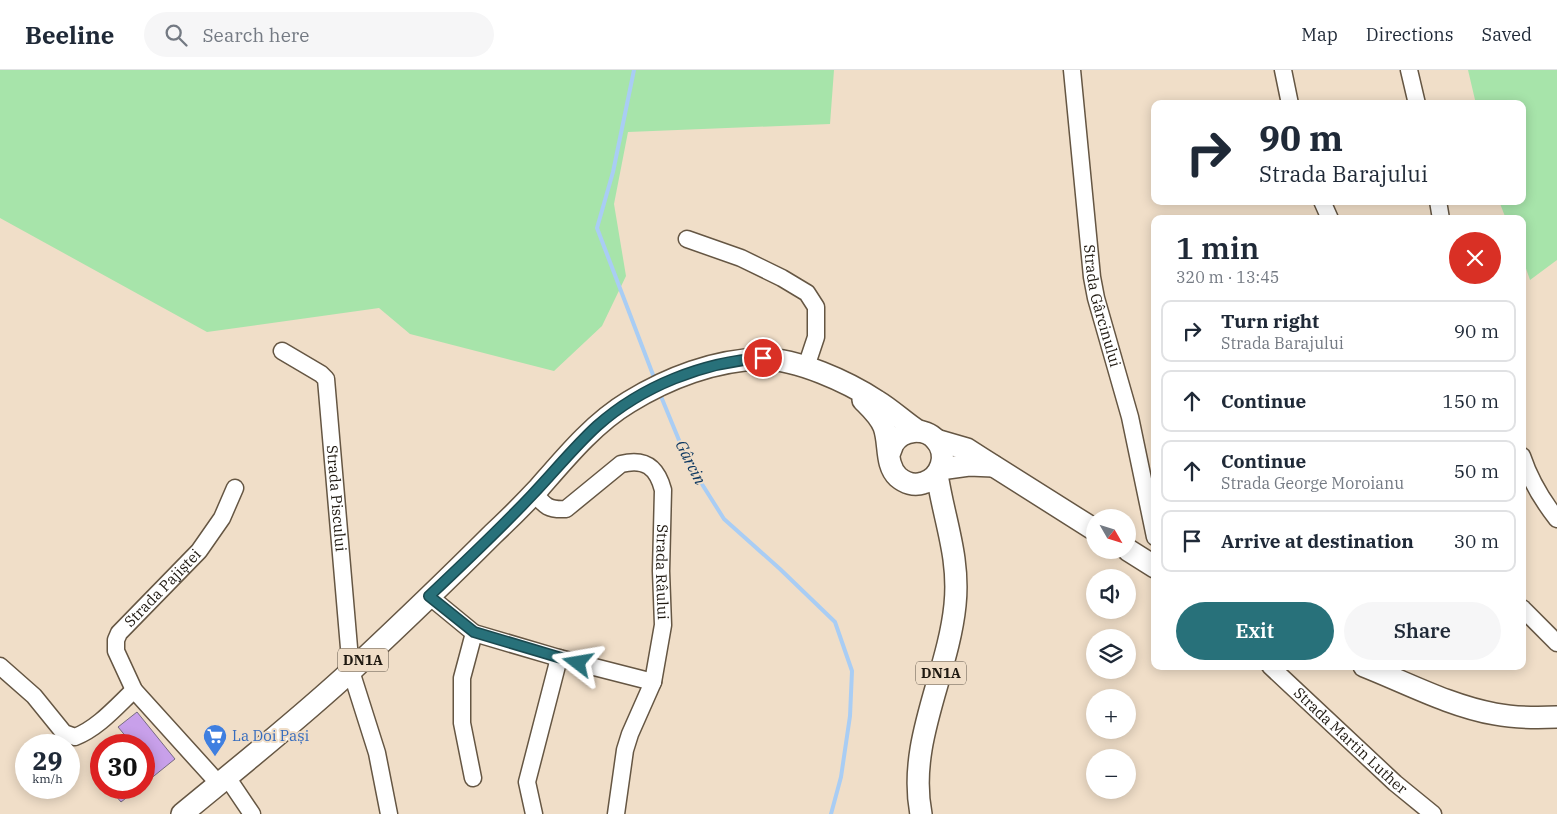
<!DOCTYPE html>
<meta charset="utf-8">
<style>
:root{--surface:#fff;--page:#f6f6f7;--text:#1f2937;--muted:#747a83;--line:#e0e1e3;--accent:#28717a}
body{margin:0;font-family:"IBM Plex Serif",serif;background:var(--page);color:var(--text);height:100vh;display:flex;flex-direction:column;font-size:19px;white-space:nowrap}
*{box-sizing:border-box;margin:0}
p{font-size:16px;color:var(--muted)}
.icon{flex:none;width:28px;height:28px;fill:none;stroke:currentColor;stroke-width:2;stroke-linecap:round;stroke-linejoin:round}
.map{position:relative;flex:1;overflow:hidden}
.drawer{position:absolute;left:1151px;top:145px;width:375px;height:455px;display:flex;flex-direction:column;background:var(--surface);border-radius:10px;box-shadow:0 2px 12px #0003}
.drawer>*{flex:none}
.guide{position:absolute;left:1151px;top:30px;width:375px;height:105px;border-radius:10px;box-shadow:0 2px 12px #0003;background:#fff;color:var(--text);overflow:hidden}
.needle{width:32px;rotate:129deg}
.fabs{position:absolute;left:1086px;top:439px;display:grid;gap:10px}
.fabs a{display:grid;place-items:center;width:50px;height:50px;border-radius:50%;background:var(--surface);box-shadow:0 2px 12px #0003;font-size:25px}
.speed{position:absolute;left:15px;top:664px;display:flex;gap:10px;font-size:25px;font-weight:700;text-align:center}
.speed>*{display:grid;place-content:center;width:65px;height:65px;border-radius:50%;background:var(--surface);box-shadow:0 2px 12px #0003;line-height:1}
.speed small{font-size:12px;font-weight:400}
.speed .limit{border:8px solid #d22;background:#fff;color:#111}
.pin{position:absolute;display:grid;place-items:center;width:42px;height:42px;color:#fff;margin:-21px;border:2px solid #fff;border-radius:50%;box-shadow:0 1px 5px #0007}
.me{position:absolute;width:55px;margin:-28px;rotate:284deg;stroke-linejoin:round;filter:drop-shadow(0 0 4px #0008)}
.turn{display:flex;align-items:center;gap:18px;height:105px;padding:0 25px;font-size:22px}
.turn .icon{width:65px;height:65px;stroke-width:2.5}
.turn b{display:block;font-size:35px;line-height:42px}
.round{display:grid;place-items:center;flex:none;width:52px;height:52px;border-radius:26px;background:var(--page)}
.summary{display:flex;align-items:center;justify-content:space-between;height:85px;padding:0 25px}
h1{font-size:30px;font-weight:600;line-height:38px}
.primary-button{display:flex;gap:10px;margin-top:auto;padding:10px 25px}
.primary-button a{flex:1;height:58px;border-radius:30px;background:var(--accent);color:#fff;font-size:20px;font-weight:600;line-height:58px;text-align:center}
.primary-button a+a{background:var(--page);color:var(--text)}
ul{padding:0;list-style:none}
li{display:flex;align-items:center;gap:15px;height:62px;margin:0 10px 8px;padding:0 15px;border:2px solid var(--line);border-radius:10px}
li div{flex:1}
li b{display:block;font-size:19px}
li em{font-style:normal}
header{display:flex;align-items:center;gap:30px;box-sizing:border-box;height:70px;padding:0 25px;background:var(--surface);border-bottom:1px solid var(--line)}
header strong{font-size:24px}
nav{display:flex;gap:28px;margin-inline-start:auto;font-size:18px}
.search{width:350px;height:45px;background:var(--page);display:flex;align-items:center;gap:12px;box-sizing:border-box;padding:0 18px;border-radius:28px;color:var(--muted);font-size:19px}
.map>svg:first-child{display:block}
.green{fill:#a7e4aa}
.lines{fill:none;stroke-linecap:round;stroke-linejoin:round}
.stream{stroke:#a9cdf4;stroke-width:4}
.building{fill:#c8a0ea;stroke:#776c81}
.minor-casing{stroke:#655643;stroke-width:19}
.major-casing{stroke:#655643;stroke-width:24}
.minor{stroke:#fff;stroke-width:16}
.major{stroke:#fff;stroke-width:21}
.route-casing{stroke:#1a494f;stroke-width:12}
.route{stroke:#28717a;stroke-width:9}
.labels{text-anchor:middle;stroke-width:4;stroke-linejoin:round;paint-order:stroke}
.shield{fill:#f0dec8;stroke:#5e5448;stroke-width:1}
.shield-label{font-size:14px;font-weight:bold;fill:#1f1911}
.street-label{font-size:15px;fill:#1f1911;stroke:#f0dec8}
.shop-label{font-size:15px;fill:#366cbe;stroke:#f0dec8;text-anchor:start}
.water-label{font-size:16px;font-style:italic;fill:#0d3861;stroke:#f0dec8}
</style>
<header>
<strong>Beeline</strong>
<div class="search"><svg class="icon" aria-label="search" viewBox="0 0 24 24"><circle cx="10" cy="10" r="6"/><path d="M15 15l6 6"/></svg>Search here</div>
<nav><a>Map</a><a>Directions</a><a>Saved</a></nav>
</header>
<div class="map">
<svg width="1557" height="744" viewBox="0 0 1557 744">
<rect width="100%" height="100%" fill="#f0dec8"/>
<g class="green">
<polygon points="0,0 834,0 830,54 628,62 614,134 626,206 602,256 554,301 410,264 379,238 207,262 0,148"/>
<polygon points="1468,0 1557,0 1557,190 1530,210 1523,190 1522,149 1506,149 1499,131 1522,131 1522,34 1476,34"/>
</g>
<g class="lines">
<g class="stream">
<polyline points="634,0 613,102 597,158 655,310"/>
<polyline points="660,324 688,392 724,449 780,499 835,552 852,601 850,646 841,707 831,744"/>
</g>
</g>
<g class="building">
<polygon points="137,642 175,689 144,714 144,675 133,675 118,657"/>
<polygon points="109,718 139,718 121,732"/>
</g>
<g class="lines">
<g class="minor-casing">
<g id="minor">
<path id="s1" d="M 1072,0 L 1092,207 L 1096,228 L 1130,347 L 1155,467"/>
<polyline points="1283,0 1290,34"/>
<polyline points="1409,0 1417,34"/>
<polyline points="1322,131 1330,149"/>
<polyline points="1438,131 1441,149"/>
<polyline points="687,169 741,188 782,208 807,223 816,237 816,267 806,297"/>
<path id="s2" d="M 282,281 L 321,304 L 326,309 L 351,601 L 377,683 L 389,744"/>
<path d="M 1522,386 C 1530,410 1542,430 1557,449"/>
<path id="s3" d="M 534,423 C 545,436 548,440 566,439 L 621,394 C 645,388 657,397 663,420 L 661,501 L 663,555 L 653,612 L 630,664 L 625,680 L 616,744"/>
<polyline points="429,526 474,563 559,588 653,612"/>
<polyline points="1522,538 1557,573"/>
<path d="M 0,596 L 34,626 L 64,663 L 75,667 C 98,658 116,637 134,620"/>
<path id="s4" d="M 1270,596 L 1395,713 L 1433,744"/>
<polyline points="227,707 252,744"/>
<polyline points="473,708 462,653 462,608 474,563"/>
<path id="s5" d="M 219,714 L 134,620 L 116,581 L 116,570 L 119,563 L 199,481 L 222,448 L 235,418"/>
<polyline points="534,744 527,712 559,588"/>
</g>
</g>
<g class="major-casing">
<g id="major">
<path d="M 863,330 C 871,338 880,346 884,357 C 890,373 885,395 898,407 C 905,413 914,416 923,413 C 941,408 949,385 936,370 C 925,357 902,359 893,374 C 892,377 890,381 889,385"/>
<polyline points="936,370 967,379 981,388 1095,460"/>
<polyline points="940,399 969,395 993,396"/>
<polyline points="1128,480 1155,497"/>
<path d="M 1364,596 C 1407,613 1450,636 1495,644 C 1516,648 1536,648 1557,647"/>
<path d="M 182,744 C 239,697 298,650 352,600 C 400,555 447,510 493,464 C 509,449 524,434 539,418 C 566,387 594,353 629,332 C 668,308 715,290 761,289 C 796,288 848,312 877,331 C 892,340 904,352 918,361"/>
<path d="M 921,744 C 907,672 948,605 955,535 C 960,487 944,450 937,404"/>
</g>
</g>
<use href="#minor" class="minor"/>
<use href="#major" class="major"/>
</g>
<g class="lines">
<g class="route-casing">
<path id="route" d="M 578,593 L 474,562 L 429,526 C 464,493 499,460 532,425 C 554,402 574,377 597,356 C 642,316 703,292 763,288"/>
</g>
<use href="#route" class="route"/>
</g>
<defs>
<g id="supermarket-pin" transform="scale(1.25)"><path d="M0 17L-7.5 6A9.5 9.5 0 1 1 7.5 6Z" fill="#3f7fe0" stroke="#f0dec8"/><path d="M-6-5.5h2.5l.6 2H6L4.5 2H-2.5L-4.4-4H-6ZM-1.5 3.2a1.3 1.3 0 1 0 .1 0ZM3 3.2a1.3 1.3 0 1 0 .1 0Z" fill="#fff"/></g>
</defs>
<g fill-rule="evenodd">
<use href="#supermarket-pin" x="215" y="666"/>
</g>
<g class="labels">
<g class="shield">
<rect x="338" y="578.5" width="50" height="23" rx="4"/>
<rect x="916" y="591.5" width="50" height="23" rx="4"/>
</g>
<g class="shield-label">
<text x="363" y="595">DN1A</text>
<text x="941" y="608">DN1A</text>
</g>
<g class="street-label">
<text dy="5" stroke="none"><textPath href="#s1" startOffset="238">Strada Gârcinului</textPath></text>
<text dy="5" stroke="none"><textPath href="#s2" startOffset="172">Strada Piscului</textPath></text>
<text dy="5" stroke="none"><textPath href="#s3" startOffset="248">Strada Râului</textPath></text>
<text dy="5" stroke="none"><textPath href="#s5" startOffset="251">Strada Pajiștei</textPath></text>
<text dy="5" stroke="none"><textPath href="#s4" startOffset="110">Strada Martin Luther</textPath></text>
</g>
<g class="shop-label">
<text x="232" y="671">La Doi Pași</text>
</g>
<g class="water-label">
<text transform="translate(691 392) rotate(63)" y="6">Gârcin</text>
</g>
</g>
</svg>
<div class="fabs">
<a><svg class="needle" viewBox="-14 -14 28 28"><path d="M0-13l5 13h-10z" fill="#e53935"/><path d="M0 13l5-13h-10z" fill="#747a83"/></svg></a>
<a><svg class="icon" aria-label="sound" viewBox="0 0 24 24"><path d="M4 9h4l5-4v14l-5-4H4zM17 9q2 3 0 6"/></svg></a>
<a><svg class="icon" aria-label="layers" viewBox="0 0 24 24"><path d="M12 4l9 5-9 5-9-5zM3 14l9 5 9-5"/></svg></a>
<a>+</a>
<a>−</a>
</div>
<div class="speed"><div>29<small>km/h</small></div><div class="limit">30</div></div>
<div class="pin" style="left:763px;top:288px;background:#d93025"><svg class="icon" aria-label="arrive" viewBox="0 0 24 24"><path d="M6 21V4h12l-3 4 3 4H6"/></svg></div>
<svg class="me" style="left:578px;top:593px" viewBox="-20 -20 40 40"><path d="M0-17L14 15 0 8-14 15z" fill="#28717a" stroke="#fff" stroke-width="4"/></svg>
<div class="guide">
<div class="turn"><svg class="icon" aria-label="right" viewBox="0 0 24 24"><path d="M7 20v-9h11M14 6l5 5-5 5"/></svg><div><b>90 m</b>Strada Barajului</div></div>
</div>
<section class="drawer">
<div class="summary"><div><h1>1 min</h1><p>320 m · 13:45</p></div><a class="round" style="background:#d93025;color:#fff"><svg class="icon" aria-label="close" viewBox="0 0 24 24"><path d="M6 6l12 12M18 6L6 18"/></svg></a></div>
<ul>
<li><svg class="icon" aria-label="right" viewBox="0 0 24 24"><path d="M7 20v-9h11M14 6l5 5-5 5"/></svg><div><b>Turn right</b><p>Strada Barajului</p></div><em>90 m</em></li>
<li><svg class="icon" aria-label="ahead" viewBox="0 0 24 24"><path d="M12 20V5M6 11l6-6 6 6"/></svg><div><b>Continue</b></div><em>150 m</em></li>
<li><svg class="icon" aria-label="ahead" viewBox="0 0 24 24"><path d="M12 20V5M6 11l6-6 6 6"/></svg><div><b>Continue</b><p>Strada George Moroianu</p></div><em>50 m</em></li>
<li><svg class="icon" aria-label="arrive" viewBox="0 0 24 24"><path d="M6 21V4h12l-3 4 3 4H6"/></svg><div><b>Arrive at destination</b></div><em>30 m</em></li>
</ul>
<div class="primary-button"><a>Exit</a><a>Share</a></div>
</section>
</div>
